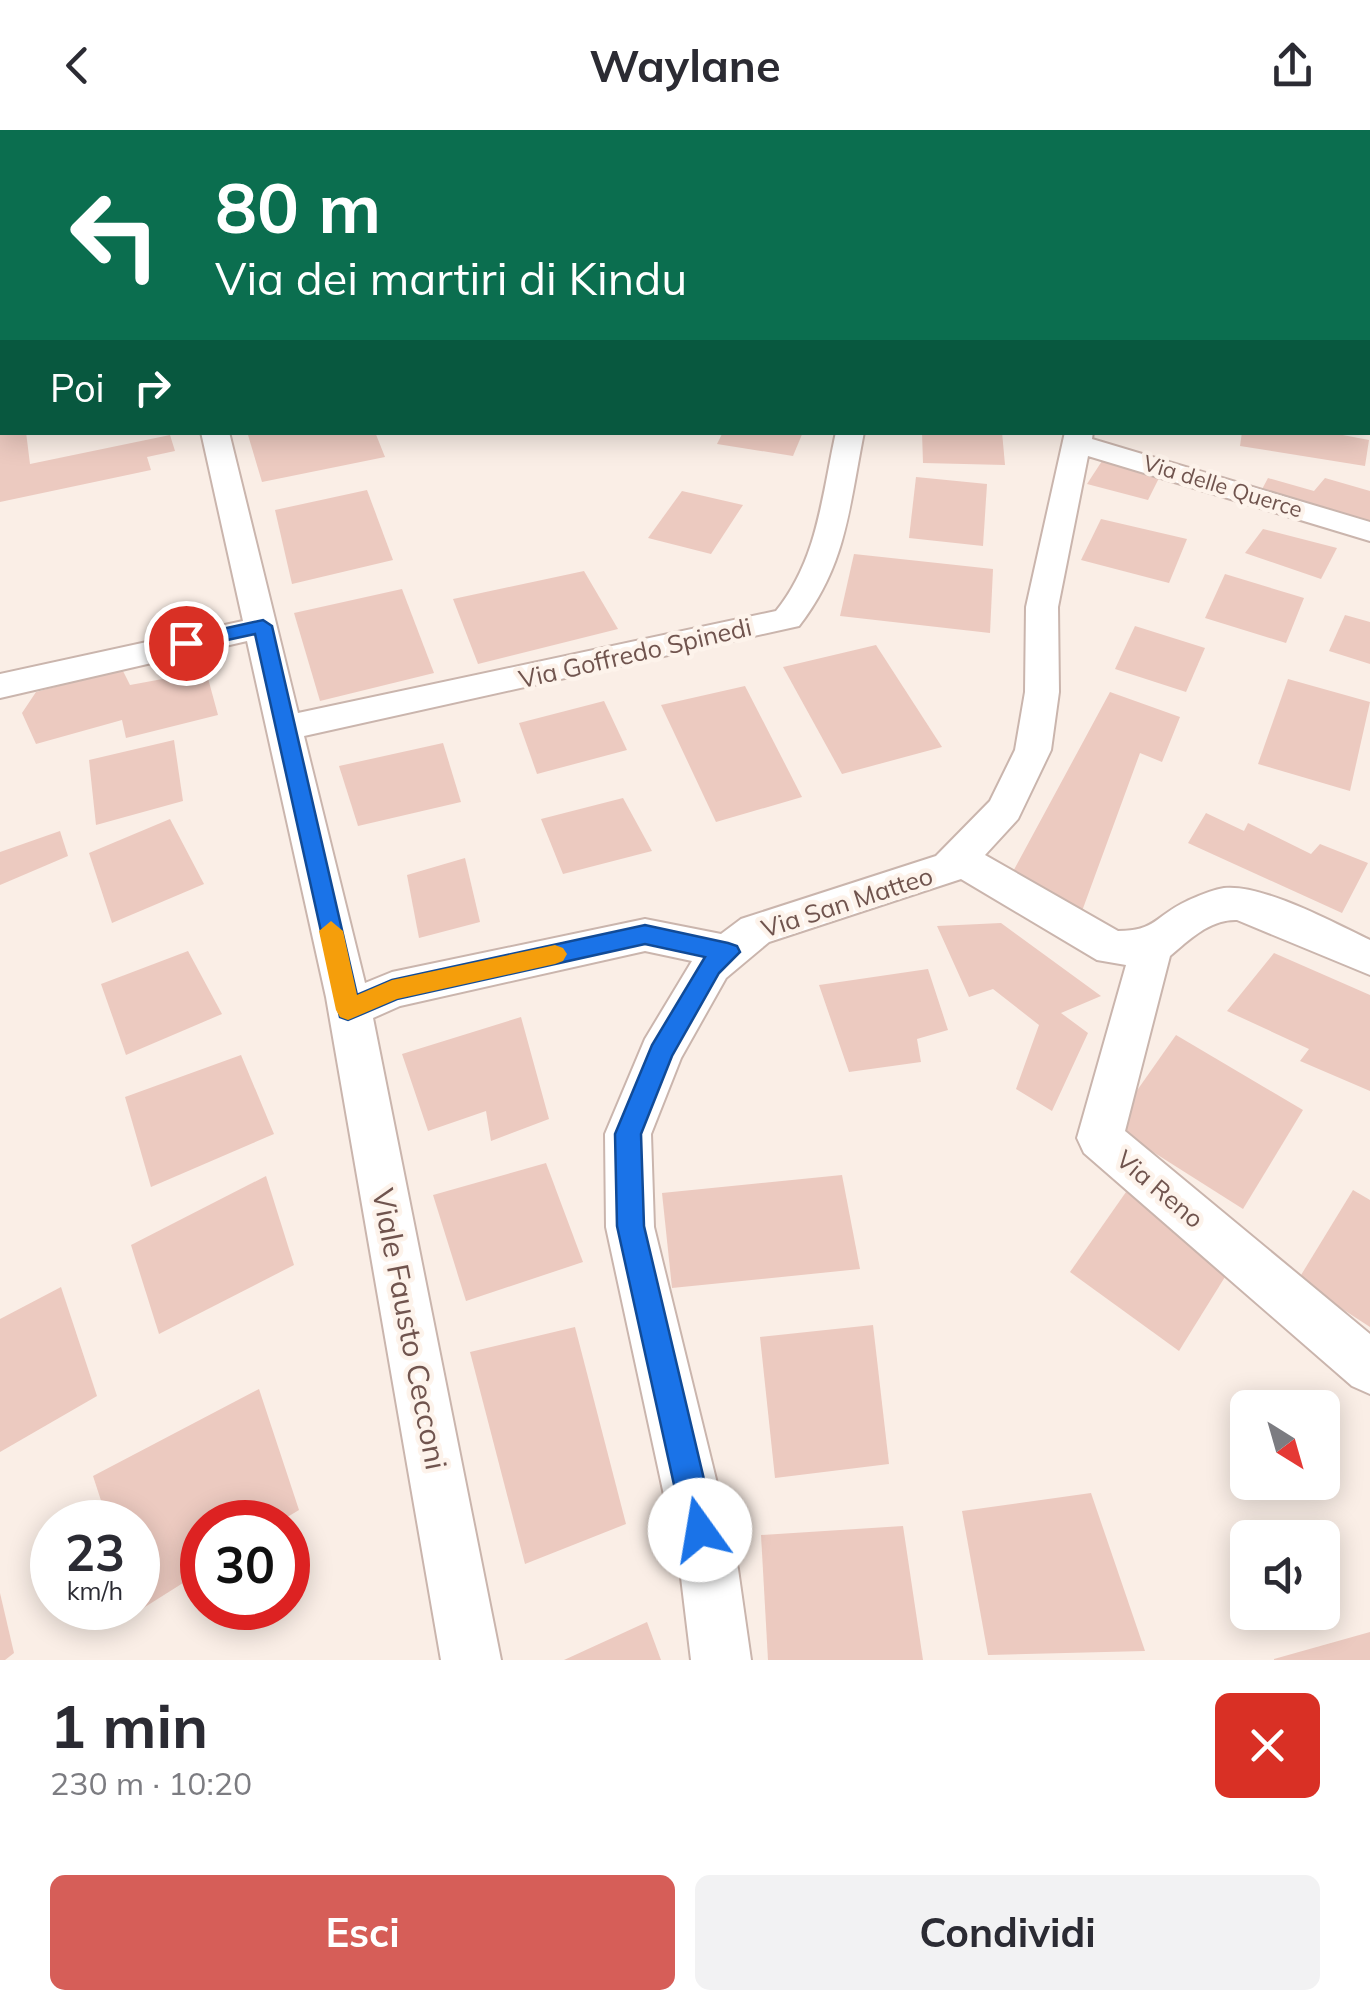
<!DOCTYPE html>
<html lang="it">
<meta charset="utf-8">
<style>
:root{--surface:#fff;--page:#f2f2f3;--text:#2b2b33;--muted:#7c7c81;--accent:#d65e58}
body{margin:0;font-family:Mulish,sans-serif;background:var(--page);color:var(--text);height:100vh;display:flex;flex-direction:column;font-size:38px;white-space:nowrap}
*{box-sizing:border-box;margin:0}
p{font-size:32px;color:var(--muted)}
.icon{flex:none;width:55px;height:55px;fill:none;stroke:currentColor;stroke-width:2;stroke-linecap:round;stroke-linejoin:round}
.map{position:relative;height:1530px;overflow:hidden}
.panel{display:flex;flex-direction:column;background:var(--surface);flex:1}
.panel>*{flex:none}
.hud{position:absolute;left:0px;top:0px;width:1370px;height:305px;box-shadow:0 5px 25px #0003;background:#0b6e4f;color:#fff;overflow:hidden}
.needle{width:65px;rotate:143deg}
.tools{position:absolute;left:1230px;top:1260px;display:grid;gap:20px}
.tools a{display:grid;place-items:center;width:110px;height:110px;border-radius:15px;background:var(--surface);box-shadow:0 5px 25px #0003;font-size:50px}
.speed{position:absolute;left:30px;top:1370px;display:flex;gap:20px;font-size:50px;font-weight:700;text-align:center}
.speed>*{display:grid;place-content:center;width:130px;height:130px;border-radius:50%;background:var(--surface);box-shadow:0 5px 25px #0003;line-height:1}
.speed small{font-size:25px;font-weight:400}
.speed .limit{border:15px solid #d22;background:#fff;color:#111}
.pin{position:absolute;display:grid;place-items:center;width:85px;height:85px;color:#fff;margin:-42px;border:5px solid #fff;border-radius:50%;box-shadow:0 2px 10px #0007}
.me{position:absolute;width:110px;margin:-55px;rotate:347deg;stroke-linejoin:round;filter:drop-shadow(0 0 8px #0008)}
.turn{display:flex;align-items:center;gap:35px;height:210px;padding:0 50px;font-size:45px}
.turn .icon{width:130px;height:130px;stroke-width:2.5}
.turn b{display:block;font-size:70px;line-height:85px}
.then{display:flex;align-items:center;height:95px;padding:0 50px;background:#0003;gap:20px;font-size:38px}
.round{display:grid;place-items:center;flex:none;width:105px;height:105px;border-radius:15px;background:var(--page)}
.head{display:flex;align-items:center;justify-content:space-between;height:170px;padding:0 50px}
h1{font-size:60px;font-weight:700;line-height:75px}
.cta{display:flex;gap:20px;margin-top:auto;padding:20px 50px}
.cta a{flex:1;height:115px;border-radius:15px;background:var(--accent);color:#fff;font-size:40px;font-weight:700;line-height:115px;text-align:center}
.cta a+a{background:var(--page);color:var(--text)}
header{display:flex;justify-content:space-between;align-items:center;height:130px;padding:0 50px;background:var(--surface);font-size:45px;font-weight:700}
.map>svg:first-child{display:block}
.building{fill:#eccac0}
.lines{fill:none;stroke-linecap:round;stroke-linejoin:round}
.minor-casing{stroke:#cab5ad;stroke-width:4}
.minor{fill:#fff;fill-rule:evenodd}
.route{fill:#1a73e8;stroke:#114b97;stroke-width:2.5}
.slow{fill:#f59e0b}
.labels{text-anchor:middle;stroke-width:9;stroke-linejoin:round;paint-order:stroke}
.far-street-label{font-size:22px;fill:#70544e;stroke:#fdf3eb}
.street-label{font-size:25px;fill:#70544e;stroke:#fdf3eb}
.near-street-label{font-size:30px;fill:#70544e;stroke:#fdf3eb}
</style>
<header><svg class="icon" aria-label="back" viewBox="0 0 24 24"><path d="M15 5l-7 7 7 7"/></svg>Waylane<svg class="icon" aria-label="share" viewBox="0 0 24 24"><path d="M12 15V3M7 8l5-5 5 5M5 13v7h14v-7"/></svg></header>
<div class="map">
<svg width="1370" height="1530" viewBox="0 0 1370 1530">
<rect width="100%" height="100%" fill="#faeee6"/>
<g class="building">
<polygon points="0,302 26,302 30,334 170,305 175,321 147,327 151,340 0,372"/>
<polygon points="262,302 375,302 385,327 262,352 248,305"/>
<polygon points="723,302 803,302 793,326 717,314"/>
<polygon points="922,302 1002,302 1005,335 923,333"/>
<polygon points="1242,302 1327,302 1369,310 1365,336 1240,316"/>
<polygon points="1102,331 1160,346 1148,370 1087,354"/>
<polygon points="916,347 987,354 983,416 909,408"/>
<polygon points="1268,348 1314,361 1325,348 1370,361 1370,397 1260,363"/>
<polygon points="367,360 393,430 292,454 275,380"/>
<polygon points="682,361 743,375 711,424 648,408"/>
<polygon points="1101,389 1187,409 1169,453 1081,430"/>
<polygon points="1263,399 1337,418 1321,449 1245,423"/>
<polygon points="854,424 993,439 990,503 840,486"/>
<polygon points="584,441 618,499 478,534 453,469"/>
<polygon points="1225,444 1304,468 1286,513 1205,488"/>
<polygon points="402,459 434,543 320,571 294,483"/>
<polygon points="1345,485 1370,492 1370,534 1329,521"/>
<polygon points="1135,496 1205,518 1186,562 1115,539"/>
<polygon points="876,515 942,617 842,644 783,537"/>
<polygon points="122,539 130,555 206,541 218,585 126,608 122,590 36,614 22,583 36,562"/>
<polygon points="1288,549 1370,572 1350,661 1258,634"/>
<polygon points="745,556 802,667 716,692 661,575"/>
<polygon points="1110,562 1180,587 1162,632 1140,623 1078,792 1009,749"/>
<polygon points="604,571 627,620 537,644 519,593"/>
<polygon points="174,610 183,671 96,695 89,630"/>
<polygon points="443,613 461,672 358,696 339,636"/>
<polygon points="623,668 652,721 563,744 541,689"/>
<polygon points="1206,683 1244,701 1248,693 1311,724 1320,714 1368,733 1342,783 1188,713"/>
<polygon points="170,689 204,754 112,793 89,723"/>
<polygon points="60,701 68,726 0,755 0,722"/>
<polygon points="465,728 480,792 419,808 407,745"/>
<polygon points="1001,793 1101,866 1061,883 1088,903 1052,981 1016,959 1039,895 993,859 969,867 937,796"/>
<polygon points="188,821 222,884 126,925 101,854"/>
<polygon points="1274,823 1370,865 1370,961 1300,931 1309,919 1227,881"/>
<polygon points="928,839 948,900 917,909 921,932 849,942 819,855"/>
<polygon points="521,887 549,989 491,1011 486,981 428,1001 402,924"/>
<polygon points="1176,905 1303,980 1243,1079 1112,996"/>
<polygon points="241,925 274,1004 151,1057 125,967"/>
<polygon points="546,1033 583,1132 466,1171 433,1065"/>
<polygon points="842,1045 860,1139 672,1158 662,1063"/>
<polygon points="266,1046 294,1135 159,1204 131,1115"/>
<polygon points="1353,1060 1370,1070 1370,1197 1298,1150"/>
<polygon points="1126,1062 1233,1134 1179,1221 1070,1142"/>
<polygon points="61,1157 97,1266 0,1322 0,1189"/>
<polygon points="873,1195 889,1334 775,1348 760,1207"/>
<polygon points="575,1197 626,1394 525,1434 470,1222"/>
<polygon points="259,1259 299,1380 279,1392 202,1392 202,1441 137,1482 138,1392 108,1392 93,1346"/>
<polygon points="1091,1363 1145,1521 988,1525 962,1381"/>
<polygon points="903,1396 923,1530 768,1530 761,1405"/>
<polygon points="0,1463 14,1523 5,1530 0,1530"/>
<polygon points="647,1492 661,1530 564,1530"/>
<polygon points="1370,1502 1370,1530 1274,1530 1274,1529"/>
</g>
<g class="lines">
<g class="minor-casing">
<g id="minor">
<rect x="827" y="0" width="20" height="2"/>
<rect x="0" y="152" width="2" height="14"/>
<rect x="1368" y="235" width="2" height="16"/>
<path d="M 201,302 L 229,302 L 298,583 L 776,481 C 818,429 822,365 836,302 L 864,302 C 849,377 847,434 799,496 L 304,606 L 365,853 L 392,842 L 645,789 L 721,804 L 741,789 L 936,726 L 990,671 L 1015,620 L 1025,562 L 1026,477 L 1065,302 L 1093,302 L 1092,309 L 1370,392 L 1370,411 L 1088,326 L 1058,477 L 1059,562 L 1051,620 L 1018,689 L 985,725 L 1118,801 C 1156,801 1155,786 1187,771 C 1198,766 1211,760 1224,758 C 1263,754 1334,793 1370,810 L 1370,845 L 1237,790 C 1210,789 1189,810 1170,826 L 1125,1001 L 1370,1204 L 1370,1264 L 1352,1256 L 1084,1023 L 1077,1008 L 1126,835 L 1097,830 L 961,749 L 769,812 L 726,848 L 681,928 L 651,1004 L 654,1097 L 738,1439 L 751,1530 L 691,1530 L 680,1439 L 606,1097 L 605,1004 L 645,909 L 692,831 L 645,821 L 400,876 L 373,888 L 501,1530 L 441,1530 L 326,867 L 247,511 L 0,568 L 0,544 L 243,491 Z"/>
</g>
</g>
<use href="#minor" class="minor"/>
</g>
<polygon class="route" points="263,490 272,496 357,865 392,850 645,795 728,813 737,816 740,822 719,843 672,926 641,1004 644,1096 716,1400 712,1412 700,1416 689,1412 684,1400 617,1096 615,1004 652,915 705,827 645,814 397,869 348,890 340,887 255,504 186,519 176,513 186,507"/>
<polygon class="slow" points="331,791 343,801 357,865 392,850 555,815 563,818 567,824 563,831 555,834 397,869 348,890 340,887 336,880 319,801"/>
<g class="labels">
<g class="far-street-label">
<text transform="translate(1223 356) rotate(17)" y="8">Via delle Querce</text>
</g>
<g class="street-label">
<text transform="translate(635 523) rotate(-13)" y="9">Via Goffredo Spinedi</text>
<text transform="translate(847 772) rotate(-18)" y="9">Via San Matteo</text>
<text transform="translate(1160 1059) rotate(40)" y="9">Via Reno</text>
</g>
<g class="near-street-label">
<text transform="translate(409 1199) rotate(79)" y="10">Viale Fausto Cecconi</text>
</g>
</g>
</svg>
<div class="tools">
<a><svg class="needle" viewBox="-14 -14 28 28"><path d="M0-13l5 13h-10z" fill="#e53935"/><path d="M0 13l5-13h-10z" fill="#7c7c81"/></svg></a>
<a><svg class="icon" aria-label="sound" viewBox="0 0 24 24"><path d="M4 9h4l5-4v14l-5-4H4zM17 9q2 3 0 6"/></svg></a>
</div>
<div class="speed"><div>23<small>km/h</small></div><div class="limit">30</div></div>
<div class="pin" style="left:186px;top:513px;background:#d93025"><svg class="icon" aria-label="arrive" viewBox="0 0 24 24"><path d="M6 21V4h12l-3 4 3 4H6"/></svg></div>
<svg class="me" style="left:700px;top:1400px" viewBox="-20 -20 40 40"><circle r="19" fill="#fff"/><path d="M0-13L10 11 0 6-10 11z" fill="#1a73e8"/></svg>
<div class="hud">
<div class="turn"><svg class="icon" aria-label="left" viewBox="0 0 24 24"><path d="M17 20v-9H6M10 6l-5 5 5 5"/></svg><div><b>80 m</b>Via dei martiri di Kindu</div></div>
<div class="then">Poi<svg class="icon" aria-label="right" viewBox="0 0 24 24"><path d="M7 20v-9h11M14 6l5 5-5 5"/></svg></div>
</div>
</div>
<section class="panel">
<div class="head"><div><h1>1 min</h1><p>230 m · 10:20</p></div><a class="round" style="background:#d93025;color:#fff"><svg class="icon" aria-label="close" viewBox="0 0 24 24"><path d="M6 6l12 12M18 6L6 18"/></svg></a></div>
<div class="cta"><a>Esci</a><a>Condividi</a></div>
</section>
